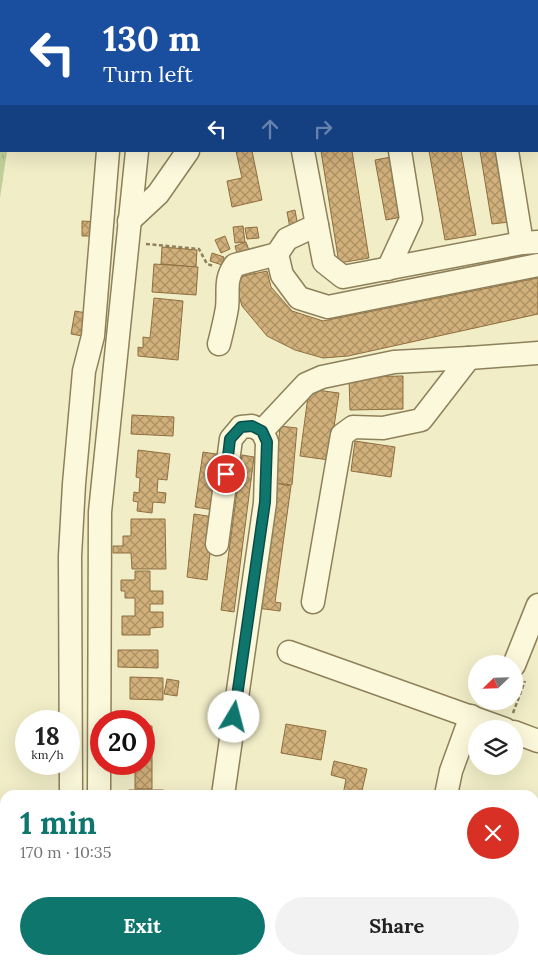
<!DOCTYPE html>
<meta charset="utf-8">
<style>
:root{--surface:#fff;--page:#f2f2f2;--text:#222;--muted:#767676;--accent:#0f766e}
body{margin:0;font-family:Lora,serif;background:var(--page);color:var(--text);height:100vh;display:flex;flex-direction:column;font-size:19px;white-space:nowrap}
*{box-sizing:border-box;margin:0}
p{font-size:16px;color:var(--muted)}
.icon{flex:none;width:28px;height:28px;fill:none;stroke:currentColor;stroke-width:2;stroke-linecap:round;stroke-linejoin:round}
.map{position:relative;flex:1;overflow:hidden}
.side{position:absolute;left:0px;top:790px;width:539px;height:175px;display:flex;flex-direction:column;background:var(--surface);border-radius:15px 15px 0 0;box-shadow:0 5px 20px #0002}
.side>*{flex:none}
.hud{position:absolute;left:0px;top:0px;width:539px;height:152px;box-shadow:0 5px 20px #0002;background:#1a4fa0;color:#fff;overflow:hidden}
.needle{width:32px;rotate:247deg}
.fabs{position:absolute;left:468px;top:655px;display:grid;gap:10px}
.fabs a{display:grid;place-items:center;width:55px;height:55px;border-radius:50%;background:var(--surface);box-shadow:0 5px 20px #0002;font-size:25px}
.speed{position:absolute;left:15px;top:710px;display:flex;gap:10px;font-size:25px;font-weight:700;text-align:center}
.speed>*{display:grid;place-content:center;width:65px;height:65px;border-radius:50%;background:var(--surface);box-shadow:0 5px 20px #0002;line-height:1}
.speed small{font-size:12px;font-weight:400}
.speed .limit{border:8px solid #d22;background:#fff;color:#111}
.pin{position:absolute;display:grid;place-items:center;width:42px;height:42px;color:#fff;margin:-21px;border:2px solid #fff;border-radius:50%;box-shadow:0 1px 5px #0007}
.me{position:absolute;width:55px;margin:-28px;rotate:8deg;stroke-linejoin:round;filter:drop-shadow(0 0 4px #0008)}
.turn{display:flex;align-items:center;gap:18px;height:105px;padding:0 20px;font-size:22px}
.turn .icon{width:65px;height:65px;stroke-width:2.5}
.turn b{display:block;font-size:35px;line-height:42px}
.lanes{display:flex;align-items:center;height:48px;padding:0 20px;background:#0003;justify-content:center;gap:25px;direction:ltr}
.lanes .off{opacity:.35}
.round{display:grid;place-items:center;flex:none;width:52px;height:52px;border-radius:26px;background:var(--page)}
.summary{display:flex;align-items:center;justify-content:space-between;height:85px;padding:0 20px}
h1{font-size:30px;font-weight:700;line-height:38px;color:var(--accent)}
.primary-button{display:flex;gap:10px;margin-top:auto;padding:10px 20px}
.primary-button a{flex:1;height:58px;border-radius:30px;background:var(--accent);color:#fff;font-size:20px;font-weight:700;line-height:58px;text-align:center}
.primary-button a+a{background:var(--page);color:var(--text)}
.map>svg:first-child{display:block}
.grass{fill:url(#grass-tufts)}
.building{fill:url(#building-cross-hatch);stroke:#8f6f3f}
.lines{fill:none;stroke-linecap:round;stroke-linejoin:round}
.minor-casing{stroke:#8e805b;stroke-width:25}
.path{stroke:#8e805b;stroke-width:2.5;stroke-dasharray:4 2.5;stroke-linecap:butt}
.minor{stroke:#fbf8db;stroke-width:22}
.route-casing{stroke:#0a4d48;stroke-width:12}
.route{stroke:#0f766e;stroke-width:9}
</style>
<div class="map">
<svg width="538" height="965" viewBox="0 0 538 965">
<defs>
<pattern id="grass-tufts" width="24" height="20" patternUnits="userSpaceOnUse" patternTransform="scale(1.25)"><rect width="24" height="20" fill="#bfd09a"/><path d="M3 7l-1-3M5 7V3M7 7l1-3M15 17l-1-3M17 17v-4M19 17l1-3" fill="none" stroke="#a5b384"/></pattern>
<pattern id="building-cross-hatch" width="8" height="8" patternUnits="userSpaceOnUse" patternTransform="scale(1.25)"><rect width="8" height="8" fill="#d1b07b"/><path d="M0 0l8 8M0 8l8-8" fill="none" stroke="#ab9064"/></pattern>
</defs>
<rect width="100%" height="100%" fill="#f1edc7"/>
<polygon class="grass" points="0,0 30,0 30,1 1,1 1,151 7,151 0,198"/>
<g class="building">
<polygon points="236,151 252,151 262,200 232,207 227,181 242,178"/>
<polygon points="321,151 352,151 369,258 339,263"/>
<polygon points="429,151 461,151 476,235 445,240"/>
<polygon points="480,151 497,151 509,222 492,224"/>
<polygon points="391,157 402,217 386,220 375,160"/>
<polygon points="295,210 298,227 290,228 287,212"/>
<polygon points="82,221 98,222 97,236 82,236"/>
<polygon points="243,226 245,242 235,243 233,227"/>
<polygon points="257,227 259,238 247,239 245,228"/>
<polygon points="225,236 230,249 221,253 215,240"/>
<polygon points="246,242 250,253 238,257 235,246"/>
<polygon points="162,247 197,250 196,267 161,264"/>
<polygon points="212,253 224,257 222,265 210,261"/>
<polygon points="154,264 198,267 196,295 152,292"/>
<polygon points="267,271 271,287 292,311 323,321 538,278 538,314 348,356 323,358 295,350 267,336 242,306 234,278"/>
<polygon points="154,298 183,301 178,360 138,356 138,347 143,348 143,337 150,338"/>
<polygon points="75,311 92,314 88,337 71,334"/>
<polygon points="403,376 403,409 350,410 349,377"/>
<polygon points="309,389 339,393 329,460 300,456"/>
<polygon points="132,415 174,417 173,436 131,434"/>
<polygon points="280,426 297,428 292,485 275,483"/>
<polygon points="355,441 395,447 391,477 351,471"/>
<polygon points="138,450 170,454 167,480 158,479 157,492 166,493 165,503 153,502 152,513 137,511 138,502 133,501 134,492 139,493 140,478 136,477"/>
<polygon points="203,452 222,455 214,510 195,507"/>
<polygon points="242,455 254,457 234,612 221,610"/>
<polygon points="275,483 291,486 275,602 281,603 280,611 257,608"/>
<polygon points="194,514 214,517 207,580 187,577"/>
<polygon points="131,519 165,519 166,569 132,569 131,553 113,553 113,546 123,546 123,536 131,536"/>
<polygon points="135,571 150,571 150,591 163,591 163,604 150,604 150,612 163,612 163,627 150,628 150,635 122,635 122,616 135,616 135,598 125,598 125,591 121,591 121,580 135,580"/>
<polygon points="118,650 158,650 158,668 118,667"/>
<polygon points="130,677 163,678 163,700 130,699"/>
<polygon points="167,679 179,681 177,696 164,694"/>
<polygon points="286,724 326,731 321,760 281,753"/>
<polygon points="144,726 152,726 152,789 135,789 135,764 144,764"/>
<polygon points="334,761 367,769 361,795 343,795 346,779 331,775"/>
<rect x="129" y="790" width="34" height="5"/>
<polygon points="326,960 372,960 370,965 324,965"/>
</g>
<g class="lines">
<g class="minor-casing">
<g id="minor">
<polyline points="303,0 304,1"/>
<polyline points="125,1 126,0"/>
<polyline points="152,1 153,0"/>
<polyline points="303,151 317,225 287,239 277,254 282,275 299,298 328,307 538,265"/>
<polyline points="507,151 522,243"/>
<polyline points="129,221 158,194 188,151"/>
<polyline points="317,225 324,262 343,277 522,243 538,242"/>
<polyline points="388,269 411,219 400,151"/>
<path d="M 219,344 C 222,332 225,320 227,308 C 229,291 224,280 235,265 L 277,254"/>
<polyline points="217,544 231,439 241,427 252,426 262,431 306,384 322,377 394,362 469,358 538,353"/>
<polyline points="313,602 342,435 353,427 383,428 421,420 469,358"/>
<polyline points="289,652 505,729"/>
<polyline points="514,665 538,605"/>
<polyline points="514,732 538,741"/>
<polyline points="71,795 70,556 74,484 84,371 93,336 108,151"/>
<polyline points="99,795 100,512 137,151"/>
<polyline points="223,795 265,503 267,442 262,431"/>
<polyline points="446,795 451,771 471,716"/>
<polyline points="71,960 71,965"/>
<polyline points="99,965 99,960"/>
<polyline points="381,965 383,960"/>
</g>
</g>
<g class="path">
<polyline points="0,31 1,33"/>
<polyline points="146,244 199,249 207,264 214,266"/>
<polyline points="513,713 525,681"/>
</g>
<use href="#minor" class="minor"/>
</g>
<g class="lines">
<g class="route-casing">
<polyline id="route" points="226,474 230,439 241,427 252,426 262,431 267,442 265,502 234,717"/>
</g>
<use href="#route" class="route"/>
</g>
</svg>
<div class="fabs">
<a><svg class="needle" viewBox="-14 -14 28 28"><path d="M0-13l5 13h-10z" fill="#e53935"/><path d="M0 13l5-13h-10z" fill="#767676"/></svg></a>
<a><svg class="icon" aria-label="layers" viewBox="0 0 24 24"><path d="M12 4l9 5-9 5-9-5zM3 14l9 5 9-5"/></svg></a>
</div>
<div class="speed"><div>18<small>km/h</small></div><div class="limit">20</div></div>
<div class="pin" style="left:226px;top:474px;background:#d93025"><svg class="icon" aria-label="arrive" viewBox="0 0 24 24"><path d="M6 21V4h12l-3 4 3 4H6"/></svg></div>
<svg class="me" style="left:234px;top:717px" viewBox="-20 -20 40 40"><circle r="19" fill="#fff"/><path d="M0-13L10 11 0 6-10 11z" fill="#0f766e"/></svg>
<div class="hud">
<div class="turn"><svg class="icon" aria-label="left" viewBox="0 0 24 24"><path d="M17 20v-9H6M10 6l-5 5 5 5"/></svg><div><b>130 m</b>Turn left</div></div>
<div class="lanes"><svg class="icon" aria-label="left" viewBox="0 0 24 24"><path d="M17 20v-9H6M10 6l-5 5 5 5"/></svg><svg class="icon off" aria-label="ahead" viewBox="0 0 24 24"><path d="M12 20V5M6 11l6-6 6 6"/></svg><svg class="icon off" aria-label="right" viewBox="0 0 24 24"><path d="M7 20v-9h11M14 6l5 5-5 5"/></svg></div>
</div>
<section class="side">
<div class="summary"><div><h1>1 min</h1><p>170 m · 10:35</p></div><a class="round" style="background:#d93025;color:#fff"><svg class="icon" aria-label="close" viewBox="0 0 24 24"><path d="M6 6l12 12M18 6L6 18"/></svg></a></div>
<div class="primary-button"><a>Exit</a><a>Share</a></div>
</section>
</div>
